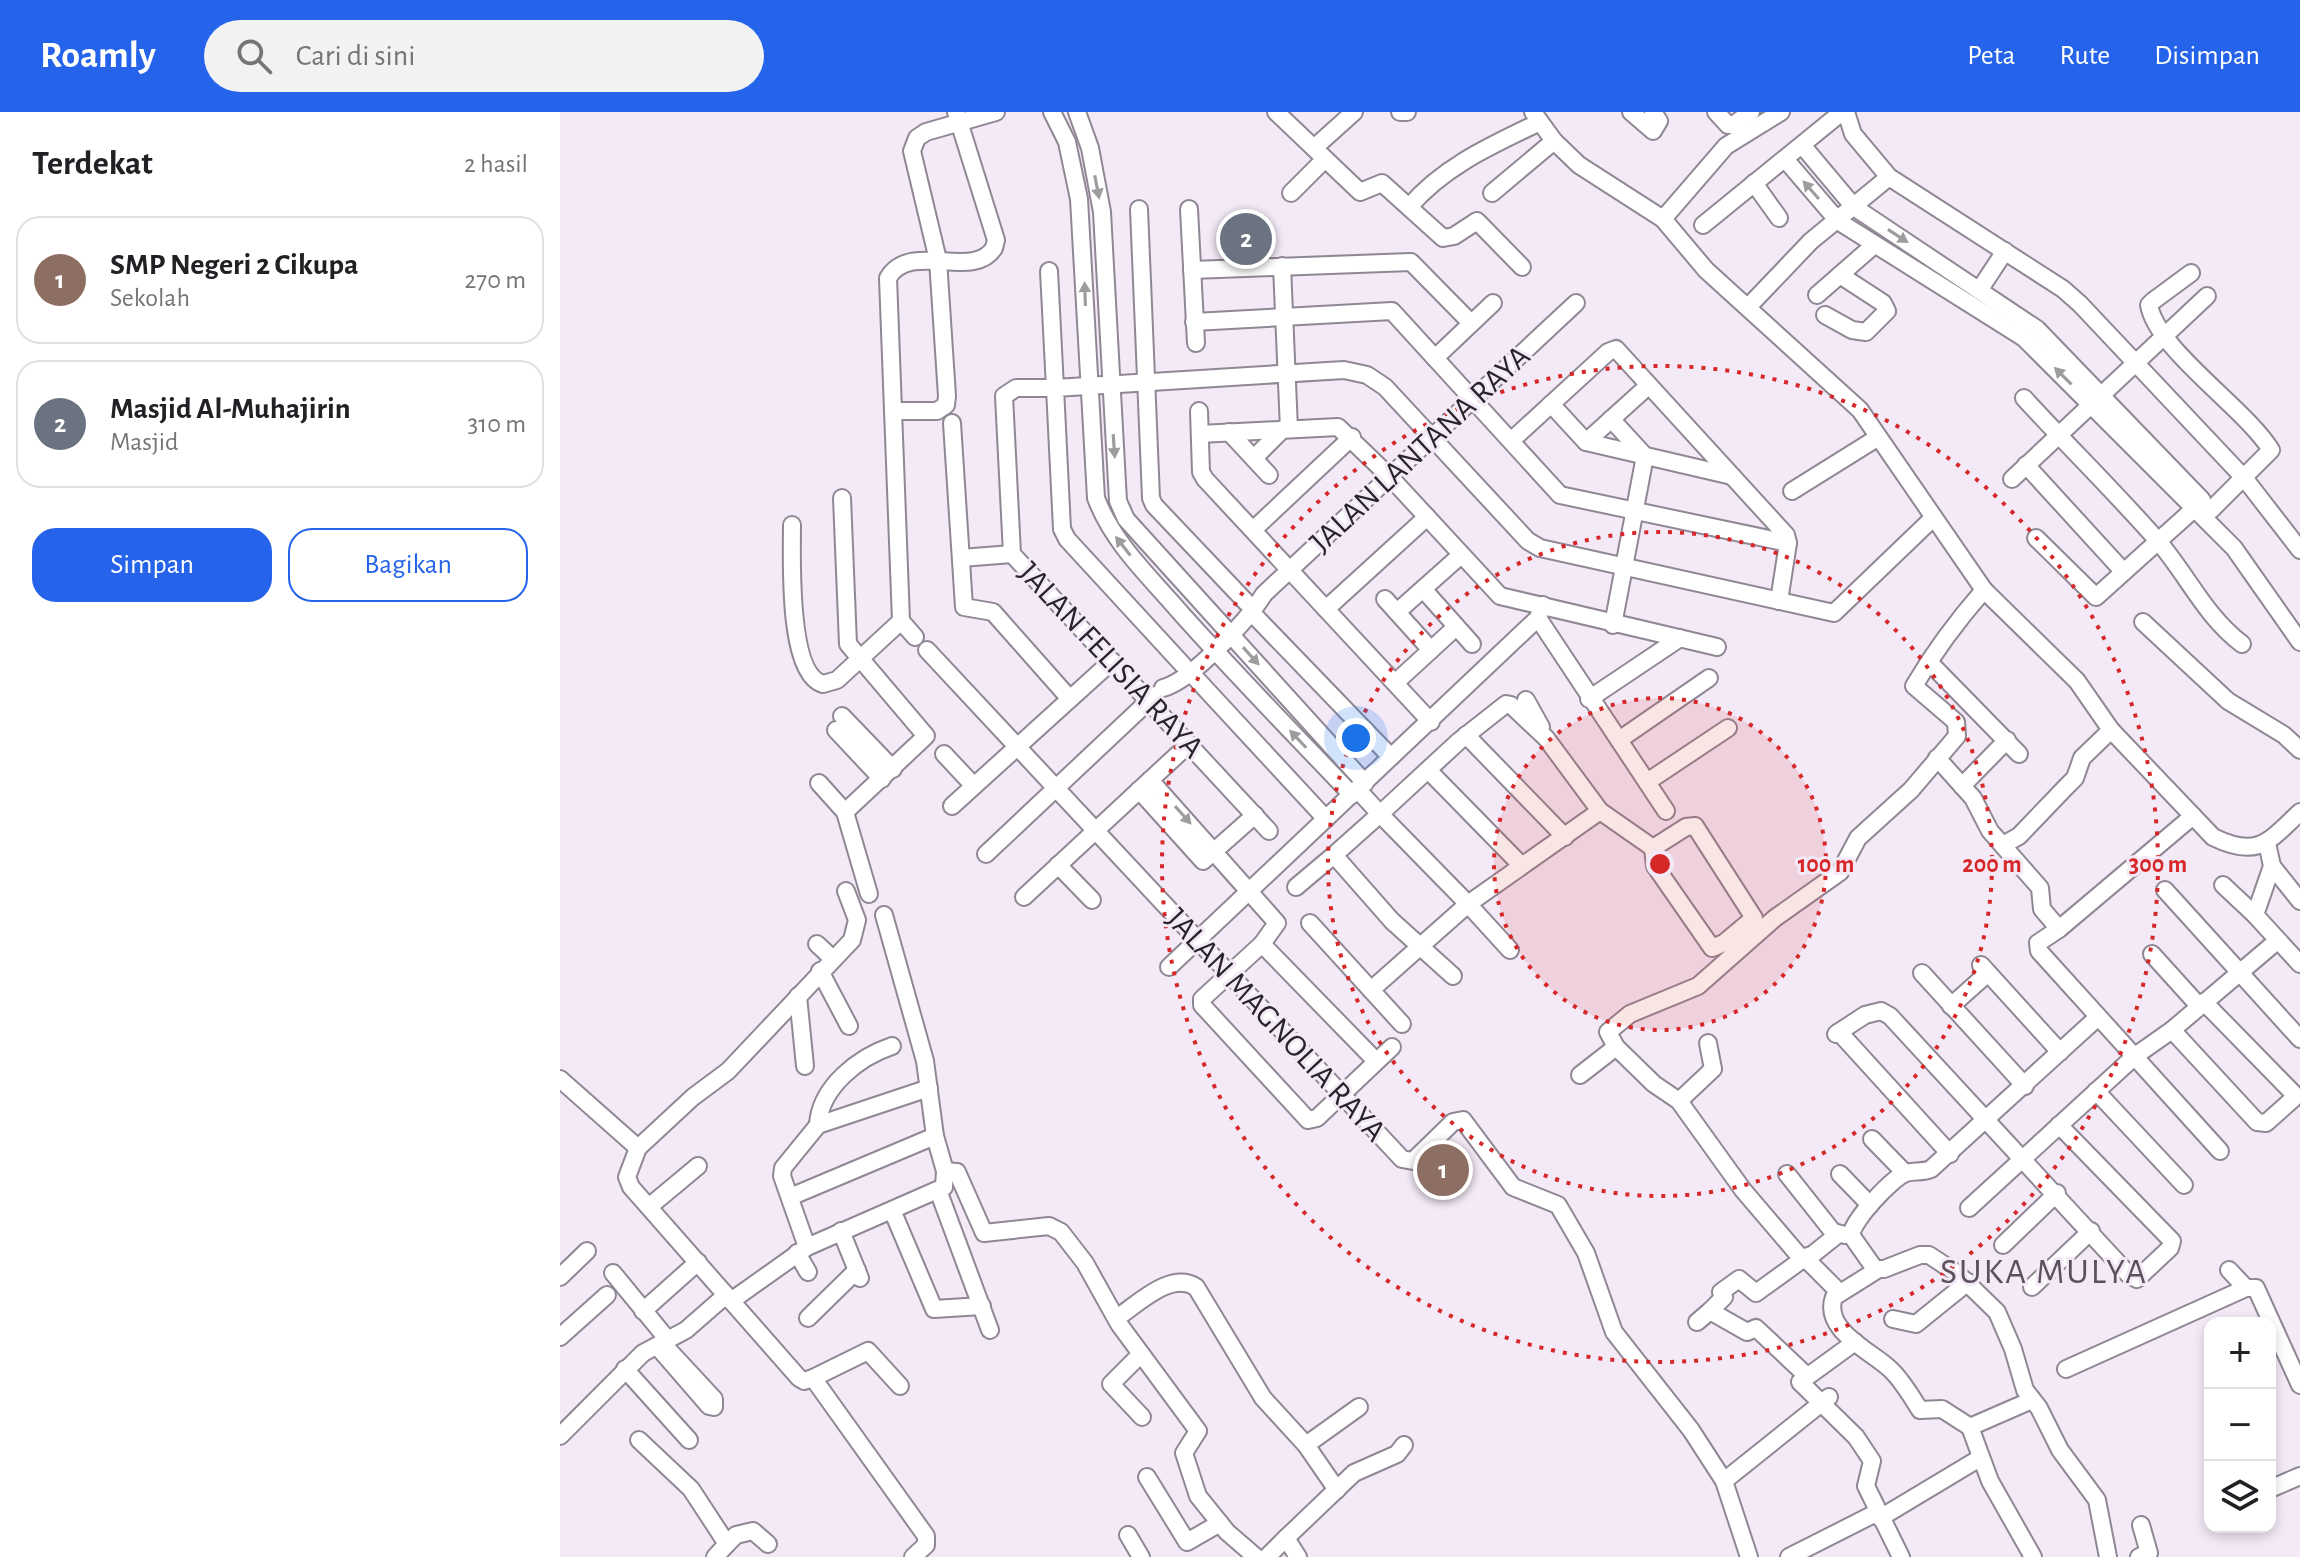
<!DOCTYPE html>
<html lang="id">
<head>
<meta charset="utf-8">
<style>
	:root { --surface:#fff; --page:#f2f2f2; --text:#202124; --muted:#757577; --line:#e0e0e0; --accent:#2563eb }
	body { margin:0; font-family:"Alegreya Sans",sans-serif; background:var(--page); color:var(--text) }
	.controls { position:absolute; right:24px; bottom:24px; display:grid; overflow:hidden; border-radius:16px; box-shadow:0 4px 12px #0003 }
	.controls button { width:72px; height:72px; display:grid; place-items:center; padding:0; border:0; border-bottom:2px solid var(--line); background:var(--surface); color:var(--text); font:40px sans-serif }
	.you { position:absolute; left:796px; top:626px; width:28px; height:28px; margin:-20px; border:6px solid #fff; border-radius:50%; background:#1a73e8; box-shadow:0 0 0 12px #1a73e833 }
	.badge { display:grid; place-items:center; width:52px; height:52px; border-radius:50%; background:var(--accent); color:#fff; font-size:26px; font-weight:700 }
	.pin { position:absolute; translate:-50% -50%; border:4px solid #fff; box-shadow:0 2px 8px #0006 }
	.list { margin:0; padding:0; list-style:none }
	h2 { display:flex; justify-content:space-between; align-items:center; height:104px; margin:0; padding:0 32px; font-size:34px }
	h2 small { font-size:26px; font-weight:400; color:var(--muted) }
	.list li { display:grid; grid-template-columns:52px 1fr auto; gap:24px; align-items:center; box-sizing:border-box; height:128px; margin:0 16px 16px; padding:0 16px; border:2px solid var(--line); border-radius:24px }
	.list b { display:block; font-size:30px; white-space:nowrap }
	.list p { margin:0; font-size:26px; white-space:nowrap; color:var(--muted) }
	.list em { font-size:26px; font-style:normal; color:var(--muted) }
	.actions { display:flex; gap:16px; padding:24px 32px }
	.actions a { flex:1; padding:18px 0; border:2px solid var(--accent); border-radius:24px; text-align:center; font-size:28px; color:var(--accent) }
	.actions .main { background:var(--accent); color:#fff }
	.icon { flex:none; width:44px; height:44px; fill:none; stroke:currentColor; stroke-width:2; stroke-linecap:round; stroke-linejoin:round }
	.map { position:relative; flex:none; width:1740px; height:1445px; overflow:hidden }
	header { display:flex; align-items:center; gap:48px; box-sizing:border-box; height:112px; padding:0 40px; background:var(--accent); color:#fff }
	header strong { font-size:38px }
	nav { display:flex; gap:44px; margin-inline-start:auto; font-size:28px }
	.search { width:560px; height:72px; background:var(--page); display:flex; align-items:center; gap:20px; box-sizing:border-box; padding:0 28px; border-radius:44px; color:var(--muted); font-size:30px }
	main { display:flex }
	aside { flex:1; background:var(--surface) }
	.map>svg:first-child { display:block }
</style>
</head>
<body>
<header>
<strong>Roamly</strong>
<div class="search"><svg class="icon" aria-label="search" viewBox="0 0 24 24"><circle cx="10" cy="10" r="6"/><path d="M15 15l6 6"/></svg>Cari di sini</div>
<nav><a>Peta</a><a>Rute</a><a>Disimpan</a></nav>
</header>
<main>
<aside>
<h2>Terdekat<small>2 hasil</small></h2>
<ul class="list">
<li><span class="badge" style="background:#8d6e63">1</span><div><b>SMP Negeri 2 Cikupa</b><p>Sekolah</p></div><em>270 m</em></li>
<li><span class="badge" style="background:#6b7280">2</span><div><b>Masjid Al-Muhajirin</b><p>Masjid</p></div><em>310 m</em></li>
</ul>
<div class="actions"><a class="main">Simpan</a><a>Bagikan</a></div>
</aside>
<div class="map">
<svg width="1740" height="1445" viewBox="0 0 1740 1445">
	<rect width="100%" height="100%" fill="#f3e9f7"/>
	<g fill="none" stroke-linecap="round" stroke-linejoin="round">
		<g stroke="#908794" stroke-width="20">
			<g id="minor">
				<path d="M492,0L507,30L519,87L536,386C553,431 588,463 619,499C675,562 734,622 792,683"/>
				<path d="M517,0L530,36L542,100L558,389L566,407L805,671"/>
				<path d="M716,0L800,80L822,71L883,126L894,124L917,109L962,155"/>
				<path d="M840,0H847"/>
				<path d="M973,0L994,29L1019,53L1103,107L1146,158L1300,298L1424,478L1517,569L1551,618L1653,725C1698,747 1708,730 1740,700"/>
				<path d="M1071,0L1093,19L1099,9L1093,0"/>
				<path d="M1156,0L1168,13H1173L1191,0"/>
				<path d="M1286,0L1293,22L1329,65L1503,177L1520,192L1685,367L1740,438"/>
				<path d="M1242,33L1294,95L1477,217L1642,388"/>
				<path d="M754,36L794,0"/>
				<path d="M1225,47L1278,109L1464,226L1674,436L1740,530"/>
				<path d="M1194,71L1219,106"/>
				<path d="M731,81L765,47"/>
				<path d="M932,81L994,29"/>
				<path d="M849,95C884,54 932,33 980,10"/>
				<path d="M579,97L591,386L594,393L687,491"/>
				<path d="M629,97L636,231"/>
				<path d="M1103,107L1166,34L1221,0"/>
				<path d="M1143,113L1282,0"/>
				<path d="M722,154L729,317"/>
				<path d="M632,158L851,150L911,211"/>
				<path d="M489,159L495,276H456L444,284L452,442L709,719"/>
				<path d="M1631,161L1593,189L1589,193C1597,238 1685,296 1711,338L1651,398"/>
				<path d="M1420,177L1445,139"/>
				<path d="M1257,183L1313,134"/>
				<path d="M1188,195L1251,129L1329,65"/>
				<path d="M1265,203L1292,218L1306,220L1327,199L1323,191L1280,163"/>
				<path d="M634,210L832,199L1000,383L1228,431"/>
				<path d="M875,246L933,191"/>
				<path d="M1464,286C1508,334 1555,380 1598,429C1628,464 1645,504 1682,532"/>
				<path d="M991,292L1026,330L1172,364"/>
				<path d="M333,299H377L386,293L387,284L378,148L352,39L357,26L366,20L436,0"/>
				<path d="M639,299L641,360L645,367L871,610"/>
				<path d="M1051,307L1085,344L1053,513"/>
				<path d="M392,311L404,495L433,500L510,587"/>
				<path d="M669,320L709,363"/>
				<path d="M640,322L778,315L830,365L940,484L1157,535"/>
				<path d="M952,328L1048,240L1056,237L1226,423L1228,431L1219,489"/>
				<path d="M1026,330L1088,274"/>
				<path d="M694,346L723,317"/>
				<path d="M1466,353L1562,458"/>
				<path d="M1452,367L1647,184"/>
				<path d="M1232,379L1317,326"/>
				<path d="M282,386L288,532L366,624L285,700"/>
				<path d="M232,413C232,446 227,562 263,572L277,568L341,509"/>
				<path d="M693,418L792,325"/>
				<path d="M1476,426L1536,485L1635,396"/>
				<path d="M401,446L452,442"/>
				<path d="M863,477L912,532"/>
				<path d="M825,487L871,538"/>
				<path d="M766,497L867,405"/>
				<path d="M691,500L831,645L978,506L983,493"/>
				<path d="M837,500L901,443"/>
				<path d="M978,506L1106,699"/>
				<path d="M1583,510L1668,589L1724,623L1740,638"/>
				<path d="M355,525L341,509L328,166C350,128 414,169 434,136L436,128L396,0"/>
				<path d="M367,538L842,1047L853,1049L893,1010L903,1008L953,1075L998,1093L1026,1141L1054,1220L1131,1318L1164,1369L1189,1445"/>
				<path d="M1370,551L1459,642"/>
				<path d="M623,553L507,427L502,417L495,276L784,258L807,263L825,275L968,429L980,436L1274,501L1372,407"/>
				<path d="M630,560L766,707"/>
				<path d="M835,571L896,515"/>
				<path d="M603,576C631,569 688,508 704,482L1016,191"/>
				<path d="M1029,587L1120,526"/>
				<path d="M966,588L981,615"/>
				<path d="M282,604L333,657"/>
				<path d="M276,618L322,667"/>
				<path d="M906,623L1005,725"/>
				<path d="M1059,628L1149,566"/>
				<path d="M384,642L414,674"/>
				<path d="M1377,646L1413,686L1430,719L1480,776L1482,797L1499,817L1478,831L1479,839L1660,1039"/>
				<path d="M868,658L961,753"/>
				<path d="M590,668L717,811L702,832L642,887V893L748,1008L757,1006L832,935"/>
				<path d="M1087,670L1168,616"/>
				<path d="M259,671L285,700L309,782"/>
				<path d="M1402,674L1447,628"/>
				<path d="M579,678L643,749L695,703"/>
				<path d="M798,678L820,702L774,743L832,809L893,864"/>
				<path d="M392,694L552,549"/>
				<path d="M1040,699L986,626L951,593L946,592L899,629L820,702L908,792L1040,699L1093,736"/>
				<path d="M1135,714L1194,806L1164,831L1152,836L1095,754L1093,736L1126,715Z"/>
				<path d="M1707,731L1712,754L1695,803L1740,852"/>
				<path d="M1443,733L1459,724L1505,676L1515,666L1522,646L1551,618"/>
				<path d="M426,742L595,583"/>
				<path d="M498,753L532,788"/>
				<path d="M1712,754L1740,789"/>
				<path d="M1663,773L1695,803"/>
				<path d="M736,775L774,743"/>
				<path d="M1605,778L1740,927"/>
				<path d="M286,779L297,808L292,828L168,959L133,985L78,1036L67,1065L71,1075L239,1266L244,1269L253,1266L308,1239L340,1274"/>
				<path d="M464,785L629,632"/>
				<path d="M750,811L842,912"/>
				<path d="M1499,817L1633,704"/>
				<path d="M257,832L273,847"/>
				<path d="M702,832L815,948"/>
				<path d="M1592,842L1639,894"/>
				<path d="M1421,853L1500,940"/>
				<path d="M609,855L831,645"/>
				<path d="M260,859L289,914"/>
				<path d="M1362,861L1465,974"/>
				<path d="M811,878L908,792L950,838"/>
				<path d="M238,884L245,954"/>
				<path d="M1391,894L1428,861"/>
				<path d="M1538,905L1371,1057C1362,1061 1354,1058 1346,1061C1332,1066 1293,1108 1291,1123L1315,1157H1324L1360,1143H1369L1398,1162L1437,1200L1453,1237L1465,1278L1479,1296L1500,1338L1537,1388L1548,1445"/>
				<path d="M1612,918L1697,1010L1706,1011L1733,987V981L1644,890"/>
				<path d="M1279,920L1390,1042"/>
				<path d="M1276,922L1305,903L1321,899L1330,904L1569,1163L1577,1167L1610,1136L1612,1129L1499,1013"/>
				<path d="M1020,963L1056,935"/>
				<path d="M0,967L78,1036"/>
				<path d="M1536,979L1624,1073"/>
				<path d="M1119,989L1153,957L1148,931"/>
				<path d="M258,1013C260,975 299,945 332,934"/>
				<path d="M1312,1027L1345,1061"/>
				<path d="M385,1059L397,1060L424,1121L489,1114L501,1120L525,1151L559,1212L638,1319L624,1341L638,1384L667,1420L696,1445"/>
				<path d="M1227,1062L1273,1120L1285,1123"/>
				<path d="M1280,1062L1310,1093"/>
				<path d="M378,1078L430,1218"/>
				<path d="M230,1085L375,1024"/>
				<path d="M90,1094L138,1054"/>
				<path d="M1409,1096L1575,944L1612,918L1717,829"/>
				<path d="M332,1098L374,1197L422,1194"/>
				<path d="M281,1119L300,1166"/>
				<path d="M1277,1123L1252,1143L1241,1146L1183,1078L1119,989L1094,972L1056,935L1048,920L1070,902L1138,874L1215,806L1280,760L1298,726L1351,678L1397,624L1396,610L1354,574C1375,538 1396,510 1424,478"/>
				<path d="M1443,1133L1497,1081"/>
				<path d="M247,1135L222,1064L223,1056L258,1013L369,976"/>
				<path d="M237,1141L248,1160"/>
				<path d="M1246,1147L1280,1181"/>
				<path d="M1317,1158L1274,1185C1262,1218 1311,1239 1330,1257C1342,1268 1351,1284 1360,1298L1382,1297L1410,1315L1472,1288"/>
				<path d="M1669,1158L1686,1176"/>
				<path d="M53,1161L108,1228"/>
				<path d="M0,1165L27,1139"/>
				<path d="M1472,1175L1531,1119"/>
				<path d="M171,1189L247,1135L384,1075L385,1059L375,1024L365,949L324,803"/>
				<path d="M83,1199L138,1150"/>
				<path d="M1150,1199L1164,1185L1161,1180L1179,1167L1196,1181L1243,1147"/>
				<path d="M558,1205C579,1191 611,1159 636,1175L703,1286L746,1333L777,1378"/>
				<path d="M248,1206L297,1158"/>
				<path d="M1333,1207L1356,1212L1408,1170"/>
				<path d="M1137,1210L1150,1199L1187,1220L1196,1216L1247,1264"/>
				<path d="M0,1225L47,1183"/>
				<path d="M1295,1230L1240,1270L1296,1325L1312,1349L1306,1374L1341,1445"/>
				<path d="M97,1234L149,1294L154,1295V1287L102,1231"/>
				<path d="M581,1242L551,1272L582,1305"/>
				<path d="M65,1257L129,1328"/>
				<path d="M1506,1257L1686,1176H1696L1740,1273"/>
				<path d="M253,1266L366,1424V1433L353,1445"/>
				<path d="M1410,1315L1430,1369L1473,1445"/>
				<path d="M0,1324L83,1241L126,1218L166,1183"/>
				<path d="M79,1328L131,1377L167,1432L155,1445"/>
				<path d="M746,1333L799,1295"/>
				<path d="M587,1365L627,1430L660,1411"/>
				<path d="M1164,1369L1269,1285"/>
				<path d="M1710,1377L1740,1364"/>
				<path d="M1320,1406L1420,1346"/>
				<path d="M568,1423L581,1445"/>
				<path d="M167,1432L176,1423L193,1419L208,1432"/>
				<path d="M707,1445L726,1426"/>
				<path d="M738,1445L726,1426L794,1361L837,1342L844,1333"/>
				<path d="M1229,1445L1318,1400"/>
				<path d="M1579,1445L1589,1441L1581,1413"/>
			</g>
		</g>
		<use href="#minor" stroke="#fff" stroke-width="16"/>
	</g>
	<defs><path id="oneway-solid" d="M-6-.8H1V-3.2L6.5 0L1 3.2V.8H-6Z" transform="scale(2)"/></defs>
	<g fill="#9e9c9f">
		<use href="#oneway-solid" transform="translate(537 75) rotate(79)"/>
		<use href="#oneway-solid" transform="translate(1251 78) rotate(-131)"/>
		<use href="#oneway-solid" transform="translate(1338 124) rotate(33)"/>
		<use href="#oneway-solid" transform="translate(525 182) rotate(-92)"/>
		<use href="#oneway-solid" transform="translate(1503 264) rotate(-135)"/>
		<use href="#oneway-solid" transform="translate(554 334) rotate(86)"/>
		<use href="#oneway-solid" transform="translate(563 434) rotate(-128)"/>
		<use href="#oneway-solid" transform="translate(691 544) rotate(48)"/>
		<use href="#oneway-solid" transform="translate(738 627) rotate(-133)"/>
		<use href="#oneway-solid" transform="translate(623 703) rotate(48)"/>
	</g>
	<circle cx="1100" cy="752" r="166" fill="#d62828" fill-opacity=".12"/>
	<g fill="none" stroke="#d62828" stroke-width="4" stroke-dasharray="4 8">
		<circle cx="1100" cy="752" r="166"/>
		<circle cx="1100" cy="752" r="332"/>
		<circle cx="1100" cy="752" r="498"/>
	</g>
	<g text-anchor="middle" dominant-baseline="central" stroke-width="6" stroke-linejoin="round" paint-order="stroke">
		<g font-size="32" fill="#282429" stroke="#f3e9f7">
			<text transform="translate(860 337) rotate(-43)">JALAN LANTANA RAYA</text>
			<text transform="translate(551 548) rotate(47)">JALAN FELISIA RAYA</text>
			<text transform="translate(716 913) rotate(47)">JALAN MAGNOLIA RAYA</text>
		</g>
		<g font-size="36" letter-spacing="2" fill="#5a515d" stroke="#f3e9f7">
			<text x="1484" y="1160">SUKA MULYA</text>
		</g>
	</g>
	<circle cx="1100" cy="752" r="12" fill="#d62828" stroke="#f3e9f7" stroke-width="4"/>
	<g font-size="24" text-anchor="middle" font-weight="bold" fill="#d62828" stroke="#f3e9f7" stroke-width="6" stroke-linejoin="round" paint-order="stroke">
		<text x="1266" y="760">100 m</text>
		<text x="1432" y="760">200 m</text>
		<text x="1598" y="760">300 m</text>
	</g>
</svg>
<div class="controls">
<button>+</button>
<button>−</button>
<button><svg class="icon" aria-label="layers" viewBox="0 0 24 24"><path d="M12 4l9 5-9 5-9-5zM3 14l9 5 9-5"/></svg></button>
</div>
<div class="you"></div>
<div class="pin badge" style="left:883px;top:1058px;background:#8d6e63">1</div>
<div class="pin badge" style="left:686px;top:127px;background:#6b7280">2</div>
</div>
</main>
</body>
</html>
